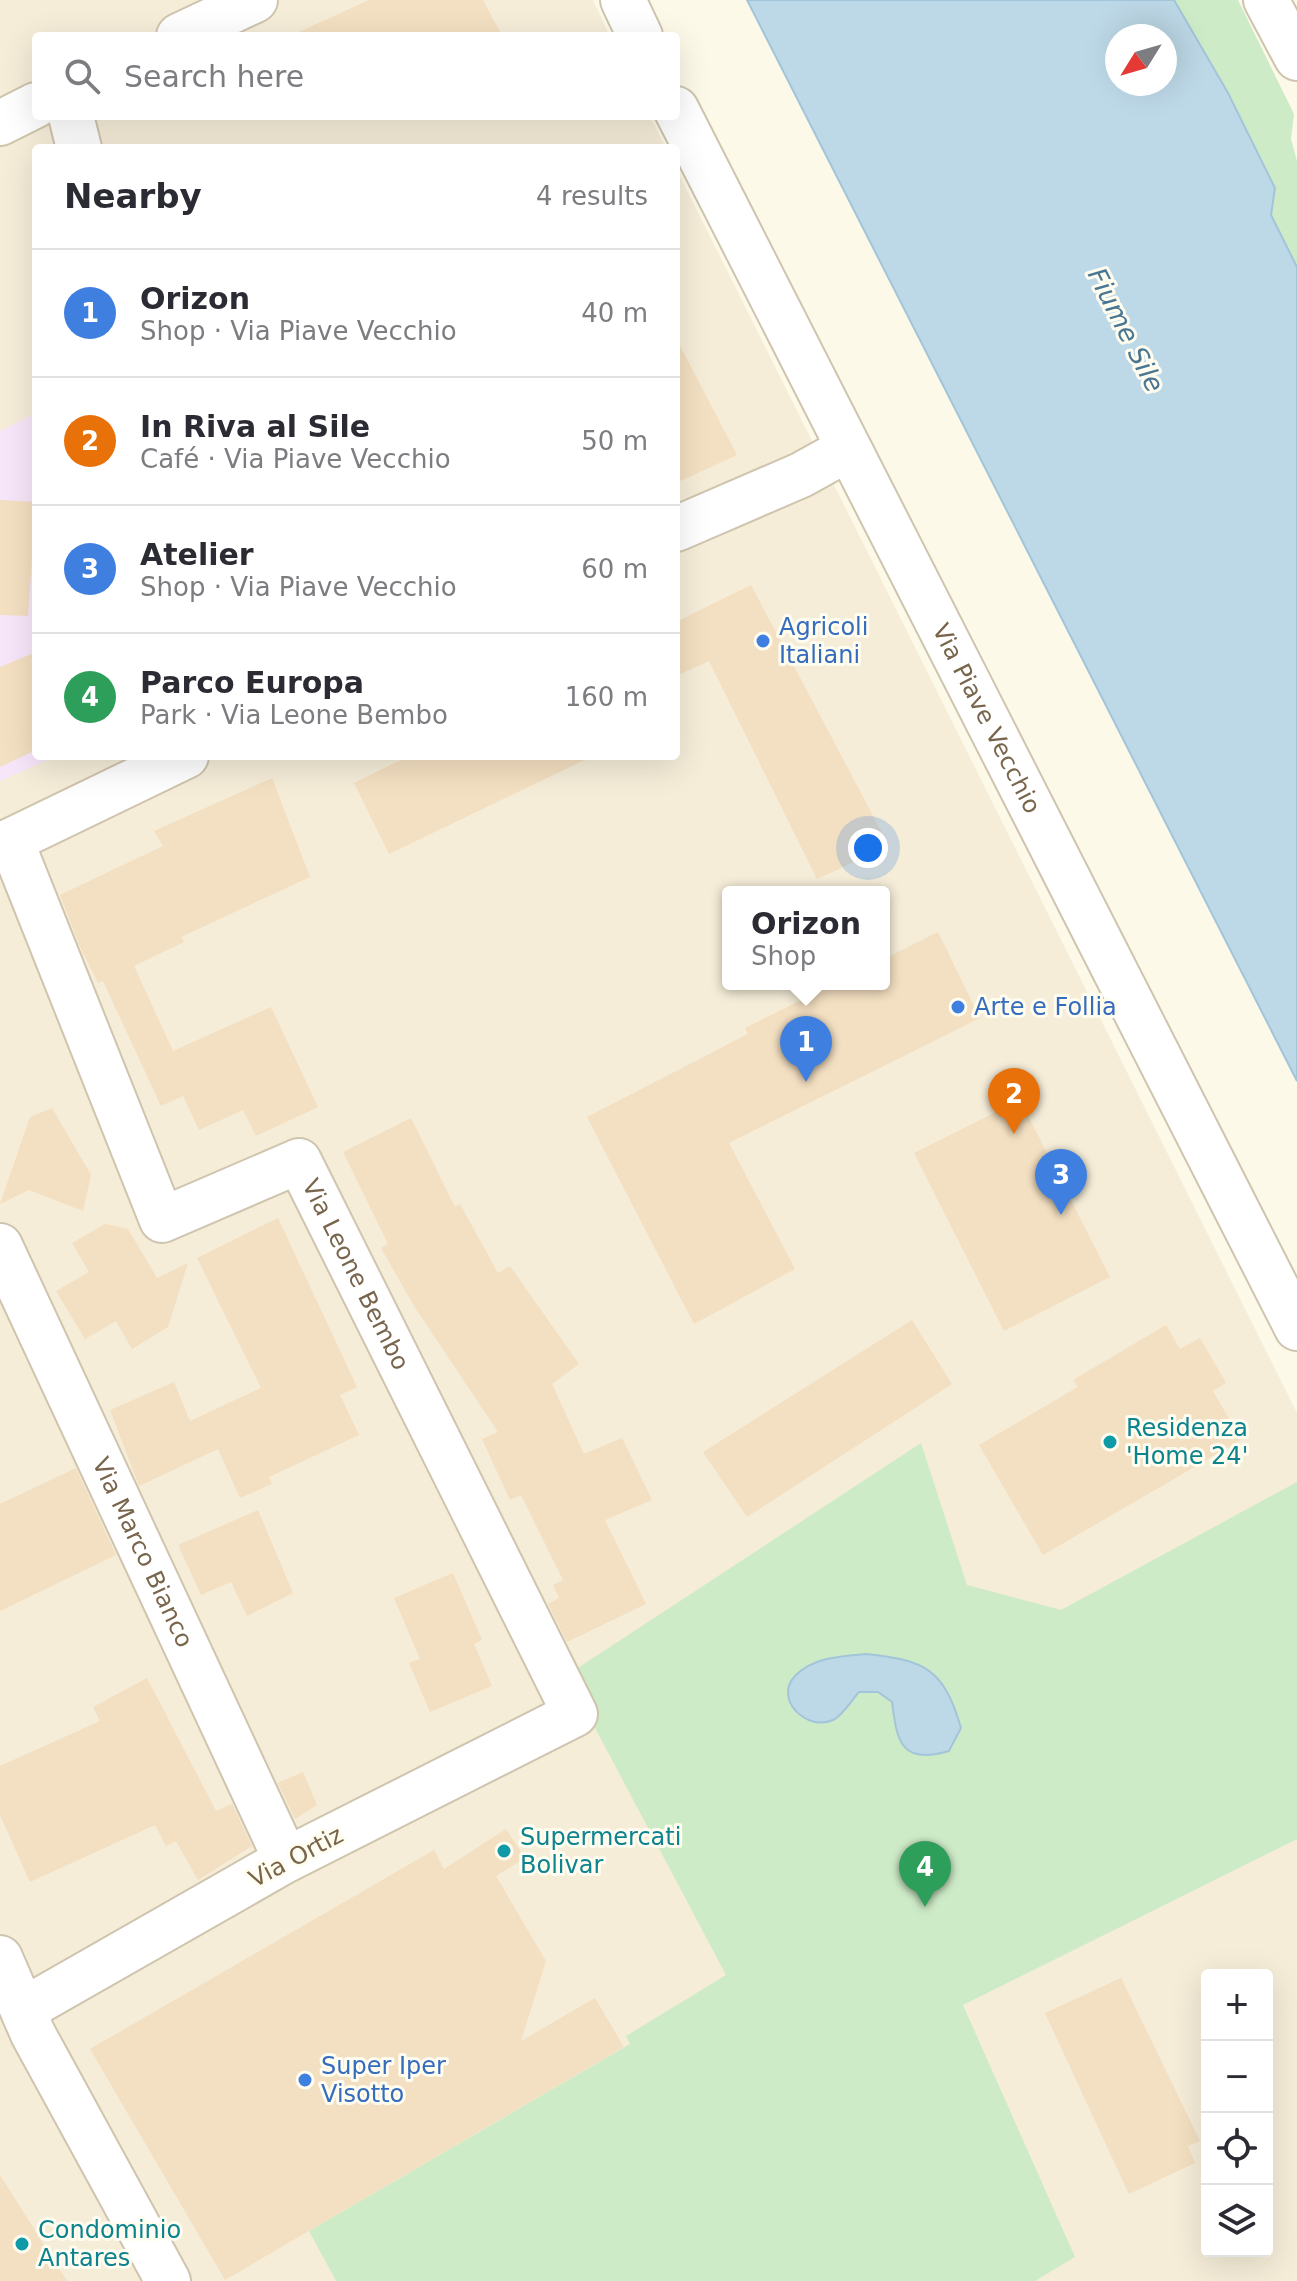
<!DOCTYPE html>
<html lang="en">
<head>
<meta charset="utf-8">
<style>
	:root { --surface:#fff; --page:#f7f7f7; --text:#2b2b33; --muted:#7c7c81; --line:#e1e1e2; --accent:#2563eb }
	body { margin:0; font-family:"DejaVu Sans",sans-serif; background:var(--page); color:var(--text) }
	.controls { position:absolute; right:24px; bottom:24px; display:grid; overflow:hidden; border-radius:8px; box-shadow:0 8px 32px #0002 }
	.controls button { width:72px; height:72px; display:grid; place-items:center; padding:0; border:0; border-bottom:2px solid var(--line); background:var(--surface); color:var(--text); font:40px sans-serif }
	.compass { position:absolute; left:1105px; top:24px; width:72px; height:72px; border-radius:50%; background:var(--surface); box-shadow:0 8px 32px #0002; rotate:233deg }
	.you { position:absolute; left:868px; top:848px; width:28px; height:28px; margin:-20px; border:6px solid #fff; border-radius:50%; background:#1a73e8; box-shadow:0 0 0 12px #1a73e833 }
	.badge { display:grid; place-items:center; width:52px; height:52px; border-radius:50%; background:var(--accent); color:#fff; font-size:26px; font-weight:700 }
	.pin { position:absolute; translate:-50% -66px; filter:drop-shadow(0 2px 4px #0008) }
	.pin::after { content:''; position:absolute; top:42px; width:28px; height:24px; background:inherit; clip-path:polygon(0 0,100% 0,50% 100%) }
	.popup { position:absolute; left:722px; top:886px; width:168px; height:104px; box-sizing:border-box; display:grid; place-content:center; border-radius:8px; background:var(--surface); filter:drop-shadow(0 2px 6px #0005); font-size:26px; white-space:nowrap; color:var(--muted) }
	.popup b { font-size:30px; color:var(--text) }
	.popup::after { content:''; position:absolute; left:50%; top:100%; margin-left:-16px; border:16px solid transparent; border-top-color:var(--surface) }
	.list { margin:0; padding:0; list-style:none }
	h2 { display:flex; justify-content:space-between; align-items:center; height:104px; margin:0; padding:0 32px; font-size:34px }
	h2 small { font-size:26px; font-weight:400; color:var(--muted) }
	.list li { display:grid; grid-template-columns:52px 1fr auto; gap:24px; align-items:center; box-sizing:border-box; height:128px; padding:0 32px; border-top:2px solid var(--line) }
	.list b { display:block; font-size:30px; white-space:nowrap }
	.list p { margin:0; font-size:26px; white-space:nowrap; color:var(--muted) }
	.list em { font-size:26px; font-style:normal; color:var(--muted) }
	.icon { flex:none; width:44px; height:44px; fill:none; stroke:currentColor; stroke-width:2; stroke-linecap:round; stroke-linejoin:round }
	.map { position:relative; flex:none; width:1297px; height:2281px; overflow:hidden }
	.search { position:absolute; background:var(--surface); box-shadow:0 8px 32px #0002; left:32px; top:32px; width:648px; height:88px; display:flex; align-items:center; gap:20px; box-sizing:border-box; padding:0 28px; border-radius:8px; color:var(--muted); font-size:30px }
	.panel { position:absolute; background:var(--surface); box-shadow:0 8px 32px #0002; left:32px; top:144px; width:648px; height:616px; border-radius:8px }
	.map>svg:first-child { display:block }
</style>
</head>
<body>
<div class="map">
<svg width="1297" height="2281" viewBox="0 0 1297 2281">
	<rect width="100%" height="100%" fill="#fdf9e9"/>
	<path fill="#f5edd8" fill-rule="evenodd" d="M0,0H593L610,36H36V116H650L666,148H36V756H676V168L1297,1413V2281H0ZM728,892H884V984H728ZM1207,1975H1267V2251H1207Z"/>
	<path fill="#f7e6f9" d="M36,413V756H57L0,781V431Z"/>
	<g fill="#ceebc7">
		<path d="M1174,0H1238L1294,114L1291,139L1297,161V267L1271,215L1275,188L1228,93Z"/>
		<path d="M921,1443L967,1585L1061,1610L1297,1482V1839L963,2005L1075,2257L1035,2281H336L309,2231L630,2044L626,2036L726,1975L567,1675Z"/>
	</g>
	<g fill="#bdd8e7" stroke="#a3c5d9" stroke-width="2" fill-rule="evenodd">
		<path d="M747,0H1174L1228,93L1275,188L1271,215L1297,267V1081ZM1117,36H1165V84H1117Z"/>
		<path d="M866,1654C925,1660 944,1669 961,1728L949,1751C902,1765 897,1743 892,1702L878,1692H859C852,1700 842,1716 833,1720C807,1732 773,1699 795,1676C813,1657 842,1656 866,1654Z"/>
	</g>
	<g fill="#f3dfc1">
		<path d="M369,0H483L502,36H290Z"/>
		<path d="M676,338L737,455L676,483Z"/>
		<path d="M0,500L36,502L28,616L0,615Z"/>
		<path d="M751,585L889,846L817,879L709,661L676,676V622Z"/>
		<path d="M36,652V750L0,767V667Z"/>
		<path d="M409,756H593L389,854L354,783Z"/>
		<path d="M272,778L310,877L181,937L184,942L134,966L173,1051L271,1007L318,1107L256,1136L243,1110L199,1130L183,1096L161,1106L103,981L98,983L80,947L60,895L163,846L154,831Z"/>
		<path d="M938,932L980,1018L729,1143L795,1269L694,1324L587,1117L748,1034L745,1028L833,984H884V959Z"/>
		<path d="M1020,1100L1110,1277L1004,1331L914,1153Z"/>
		<path d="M52,1108L91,1175L83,1211L29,1190L0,1204L30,1117Z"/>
		<path d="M411,1118L455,1207L460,1204L498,1273L510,1266L579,1364L552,1384L584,1454L622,1438L652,1500L605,1520L646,1604L567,1642L548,1604L559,1598L553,1585L563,1580L521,1495L510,1500L482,1439L498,1432L414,1306L381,1248L388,1244L343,1152Z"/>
		<path d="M278,1218L357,1387L340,1395L359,1435L269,1477L272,1484L240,1498L218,1449L139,1486L110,1410L174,1382L190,1421L261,1388L197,1258Z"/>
		<path d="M105,1224L128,1229L157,1278L188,1263L168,1327L132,1349L116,1321L85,1339L56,1291L89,1272L72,1243Z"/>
		<path d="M912,1320L952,1384L747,1517L703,1452Z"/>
		<path d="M1166,1325L1180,1349L1200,1338L1226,1383L1213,1391L1241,1440L1043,1555L979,1445L1078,1387L1073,1380Z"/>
		<path d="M76,1468L116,1555L0,1611V1504Z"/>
		<path d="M258,1510L293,1593L247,1616L231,1582L201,1595L178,1545Z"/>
		<path d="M453,1573L482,1640L474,1644L492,1686L430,1712L409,1663L420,1659L394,1598Z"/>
		<path d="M147,1678L216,1811L232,1804L252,1846L198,1880L176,1841L166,1846L155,1825L30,1882L0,1815V1766L100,1721L93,1707Z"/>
		<path d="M303,1772L317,1805L295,1819L278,1783Z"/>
		<path d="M506,1829L525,1858L496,1876L546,1961L521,2041L595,1998L624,2047L225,2280L90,2049L434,1850L444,1869Z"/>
		<path d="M1121,1978L1200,2141L1188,2146L1195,2163L1129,2194L1045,2013Z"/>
		<path d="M0,2175L67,2281H0Z"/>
	</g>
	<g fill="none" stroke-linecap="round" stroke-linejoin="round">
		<g stroke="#cfc4ae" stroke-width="48">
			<g id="minor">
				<path d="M623,0L640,36"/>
				<path d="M1266,0L1297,58"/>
				<path d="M179,36L255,0"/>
				<path id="s1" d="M676,109L1297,1328"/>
				<path d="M71,116L79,148"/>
				<path d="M0,123L36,105"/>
				<path d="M676,529L801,475L848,449"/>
				<path id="s2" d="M11,841L162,1220L299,1161L575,1714L286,1860L23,2010"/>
				<path d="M0,846L186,756"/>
				<path id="s3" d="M0,1246L286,1860"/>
				<path d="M0,1958L33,2034L168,2281"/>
			</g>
		</g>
		<use href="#minor" stroke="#fff" stroke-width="44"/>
	</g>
	<g fill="#3f7fe0" stroke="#fffcf0" stroke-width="3">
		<circle cx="763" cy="641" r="8"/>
		<circle cx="958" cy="1007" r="8"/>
		<circle cx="305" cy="2080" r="8"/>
	</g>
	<g fill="#0f9aa8" stroke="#fffcf0" stroke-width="3">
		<circle cx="1110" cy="1442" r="8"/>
		<circle cx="504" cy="1851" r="8"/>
		<circle cx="22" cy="2244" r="8"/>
	</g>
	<g text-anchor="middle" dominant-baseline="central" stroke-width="6" stroke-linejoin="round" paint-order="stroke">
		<g font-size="24" fill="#366cbe" stroke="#fffcf0" text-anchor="start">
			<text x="779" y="627">Agricoli<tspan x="779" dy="28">Italiani</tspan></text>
			<text x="974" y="1007">Arte e Follia</text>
			<text x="321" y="2066">Super Iper<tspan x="321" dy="28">Visotto</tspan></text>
		</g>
		<g font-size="24" fill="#78654c" stroke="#fffcf0">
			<text stroke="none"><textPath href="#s1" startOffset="684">Via Piave Vecchio</textPath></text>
			<text stroke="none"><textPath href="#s2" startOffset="684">Via Leone Bembo</textPath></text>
			<text stroke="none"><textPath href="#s3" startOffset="338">Via Marco Bianco</textPath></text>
			<text transform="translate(296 1857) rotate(-28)">Via Ortiz</text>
		</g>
		<g font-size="24" fill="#0d838f" stroke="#fffcf0" text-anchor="start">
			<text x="1126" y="1428">Residenza<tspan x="1126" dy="28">'Home 24'</tspan></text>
			<text x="520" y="1837">Supermercati<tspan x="520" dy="28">Bolivar</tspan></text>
			<text x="38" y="2230">Condominio<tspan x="38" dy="28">Antares</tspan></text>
		</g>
		<g font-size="26" font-style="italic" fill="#487693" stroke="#fffcf0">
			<text transform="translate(1126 330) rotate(63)">Fiume Sile</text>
		</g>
	</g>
</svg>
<div class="controls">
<button>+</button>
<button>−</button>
<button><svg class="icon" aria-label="locate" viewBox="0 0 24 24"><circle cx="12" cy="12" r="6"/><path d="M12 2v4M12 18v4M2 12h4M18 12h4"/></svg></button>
<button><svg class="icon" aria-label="layers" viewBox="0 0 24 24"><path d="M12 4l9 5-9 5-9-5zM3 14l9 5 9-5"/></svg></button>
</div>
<svg class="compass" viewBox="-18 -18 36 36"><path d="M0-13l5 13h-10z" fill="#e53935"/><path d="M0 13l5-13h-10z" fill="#7c7c81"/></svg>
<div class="you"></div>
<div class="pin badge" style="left:806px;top:1082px;background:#3f7fe0">1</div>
<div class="popup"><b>Orizon</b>Shop</div>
<div class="pin badge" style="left:1014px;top:1134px;background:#e8710a">2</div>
<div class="pin badge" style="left:1061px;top:1215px;background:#3f7fe0">3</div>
<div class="pin badge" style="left:925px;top:1907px;background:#2e9e5b">4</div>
<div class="search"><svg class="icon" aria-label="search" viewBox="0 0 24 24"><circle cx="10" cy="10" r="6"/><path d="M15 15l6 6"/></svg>Search here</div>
<section class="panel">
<h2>Nearby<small>4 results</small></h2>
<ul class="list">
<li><span class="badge" style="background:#3f7fe0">1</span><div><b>Orizon</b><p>Shop · Via Piave Vecchio</p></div><em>40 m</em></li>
<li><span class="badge" style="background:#e8710a">2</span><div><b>In Riva al Sile</b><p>Café · Via Piave Vecchio</p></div><em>50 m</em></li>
<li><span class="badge" style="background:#3f7fe0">3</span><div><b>Atelier</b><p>Shop · Via Piave Vecchio</p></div><em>60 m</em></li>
<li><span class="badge" style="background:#2e9e5b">4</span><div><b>Parco Europa</b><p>Park · Via Leone Bembo</p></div><em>160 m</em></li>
</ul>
</section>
</div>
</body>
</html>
